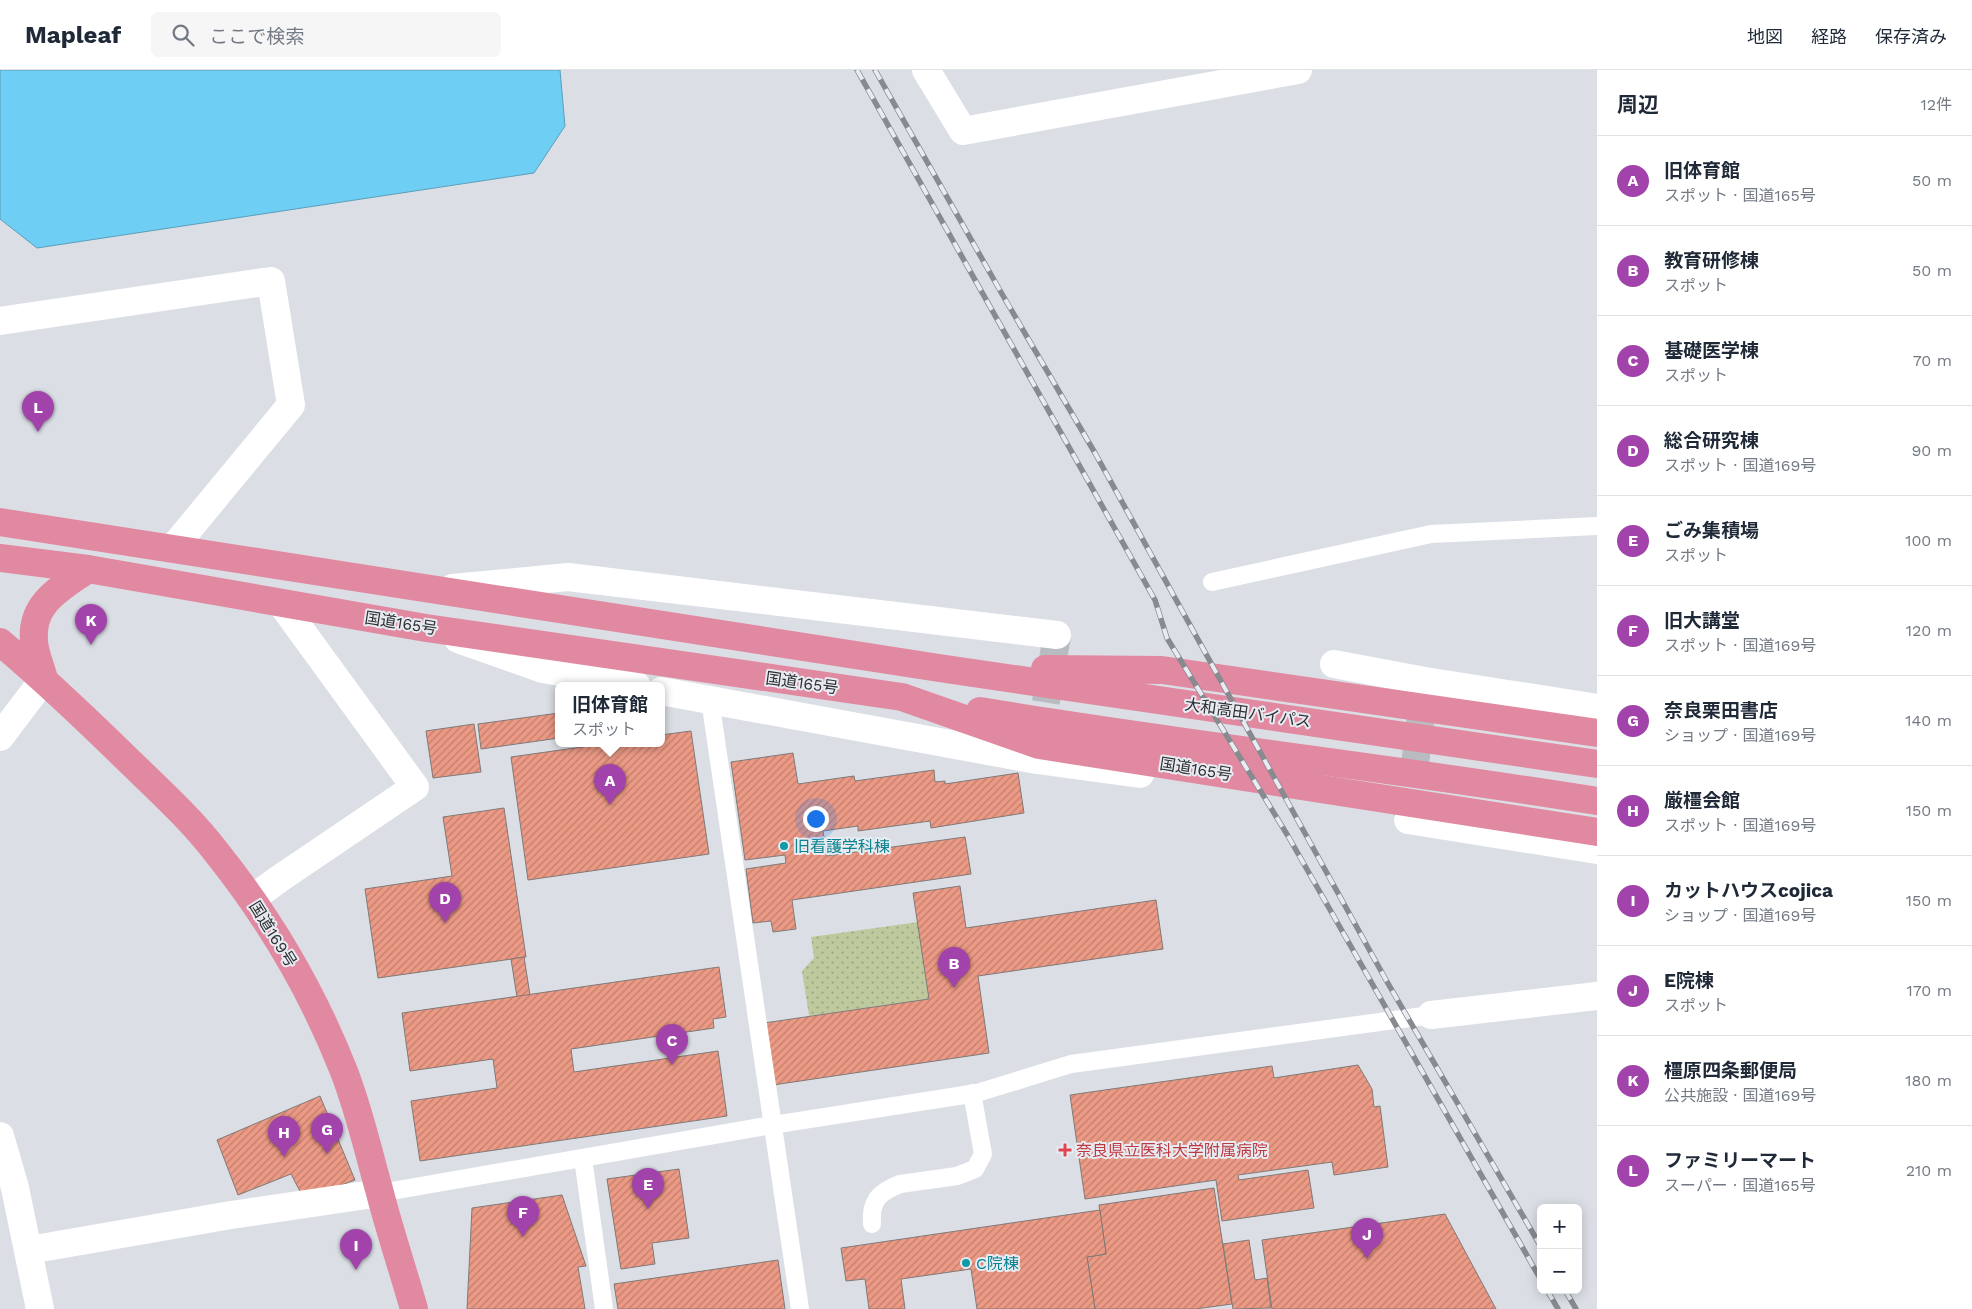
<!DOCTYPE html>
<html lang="ja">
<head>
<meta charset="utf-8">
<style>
	:root { --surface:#fff; --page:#f6f6f7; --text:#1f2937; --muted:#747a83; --line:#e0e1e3; --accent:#a243ab }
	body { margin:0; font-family:"Work Sans","Noto Sans JP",sans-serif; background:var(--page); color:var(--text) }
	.controls { position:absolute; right:15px; bottom:15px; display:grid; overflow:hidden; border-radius:8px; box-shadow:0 2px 12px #0003 }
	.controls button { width:45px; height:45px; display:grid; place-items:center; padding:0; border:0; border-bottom:1px solid var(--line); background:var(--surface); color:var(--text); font:25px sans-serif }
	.you { position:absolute; left:815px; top:748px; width:18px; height:18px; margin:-12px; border:4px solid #fff; border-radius:50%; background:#1a73e8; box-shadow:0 0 0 8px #1a73e833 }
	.badge { display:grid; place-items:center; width:32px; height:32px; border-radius:50%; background:var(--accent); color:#fff; font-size:16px; font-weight:700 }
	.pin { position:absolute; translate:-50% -41px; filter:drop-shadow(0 1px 2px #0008) }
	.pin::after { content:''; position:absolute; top:26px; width:18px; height:15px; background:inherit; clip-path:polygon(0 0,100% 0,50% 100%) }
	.popup { position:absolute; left:555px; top:612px; width:110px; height:65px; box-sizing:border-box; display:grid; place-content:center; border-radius:8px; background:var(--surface); filter:drop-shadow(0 1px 4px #0005); font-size:16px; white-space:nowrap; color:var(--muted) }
	.popup b { font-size:19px; color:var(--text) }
	.popup::after { content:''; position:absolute; left:50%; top:100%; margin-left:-10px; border:10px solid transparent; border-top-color:var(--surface) }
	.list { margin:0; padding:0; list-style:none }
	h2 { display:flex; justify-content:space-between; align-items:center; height:65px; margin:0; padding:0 20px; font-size:21px }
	h2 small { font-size:16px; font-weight:400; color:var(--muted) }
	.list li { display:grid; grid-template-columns:32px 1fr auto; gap:15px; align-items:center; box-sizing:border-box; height:90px; padding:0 20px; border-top:1px solid var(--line) }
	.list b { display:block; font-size:19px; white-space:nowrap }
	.list p { margin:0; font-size:16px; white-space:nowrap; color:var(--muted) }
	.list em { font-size:16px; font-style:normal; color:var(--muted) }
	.icon { flex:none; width:28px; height:28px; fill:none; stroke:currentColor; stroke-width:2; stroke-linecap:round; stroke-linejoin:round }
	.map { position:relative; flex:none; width:1597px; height:1239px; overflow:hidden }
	header { display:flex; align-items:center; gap:30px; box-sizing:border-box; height:70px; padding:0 25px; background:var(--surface); border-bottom:1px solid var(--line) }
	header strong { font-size:24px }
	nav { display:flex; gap:28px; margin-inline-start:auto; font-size:18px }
	.search { width:350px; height:45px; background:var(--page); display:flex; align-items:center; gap:12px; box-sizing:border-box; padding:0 18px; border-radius:8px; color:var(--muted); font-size:19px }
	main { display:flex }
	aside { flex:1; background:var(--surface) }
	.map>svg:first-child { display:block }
</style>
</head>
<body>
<header>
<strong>Mapleaf</strong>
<div class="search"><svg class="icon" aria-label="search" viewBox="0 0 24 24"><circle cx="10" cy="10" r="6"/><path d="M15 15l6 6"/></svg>ここで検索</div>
<nav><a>地図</a><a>経路</a><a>保存済み</a></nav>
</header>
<main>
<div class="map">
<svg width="1597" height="1239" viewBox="0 0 1597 1239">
	<defs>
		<pattern id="park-dots" width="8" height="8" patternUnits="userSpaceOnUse" patternTransform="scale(1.25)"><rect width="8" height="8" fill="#beca9d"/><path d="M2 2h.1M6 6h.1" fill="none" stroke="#9ba481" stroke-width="1.8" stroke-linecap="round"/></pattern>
		<pattern id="building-hatch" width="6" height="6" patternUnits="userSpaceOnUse" patternTransform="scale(1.25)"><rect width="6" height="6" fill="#ec9a85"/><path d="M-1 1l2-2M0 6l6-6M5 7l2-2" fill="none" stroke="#c07e6d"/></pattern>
	</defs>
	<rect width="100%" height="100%" fill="#dbdfe5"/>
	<path fill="url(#park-dots)" d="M918,852L929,929L809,946L802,901L814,888L811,867Z"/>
	<path fill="#6fcef3" stroke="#5b9eb9" d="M0,0H560L565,56L534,103L37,178L0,149Z"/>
	<g fill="url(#building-hatch)" stroke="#807977">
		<path d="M559,643V668L481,679L478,654Z"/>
		<path d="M474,654L481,702L433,708L426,661Z"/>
		<path d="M691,661L709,784L528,810L511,687L603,674H661V665Z"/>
		<path d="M793,683L798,714L854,706L855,711L934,700L935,712L945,711V714L1018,703L1024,743L931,758L930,751L858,761V756L823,761L827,786L965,767L971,804L792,830L796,859L773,862L771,851L753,853L746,799L786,793L785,785L745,790L731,692Z"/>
		<path d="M504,738L526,887L378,908L365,819L452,806L443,747Z"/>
		<path d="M960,816L966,858L1156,830L1163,879L978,906L989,983L773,1015L764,953L929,929L913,823Z"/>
		<path d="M524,887L530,925L517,927L511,889Z"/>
		<path d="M719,897L726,947L713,949L714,958L571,979L574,1002L718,981L727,1046L420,1091L411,1031L497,1018L493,989L410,1001L402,943Z"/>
		<path d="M1358,995L1372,1019L1374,1037L1380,1036L1388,1097L1334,1105L1332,1092L1238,1105L1239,1110L1308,1100L1314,1138L1222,1151L1216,1110L1085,1129L1070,1025L1272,996L1274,1008Z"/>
		<path d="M320,1026L355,1110L304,1129L291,1104L238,1125L217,1070Z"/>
		<path d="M679,1099L689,1168L652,1173L655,1194L621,1199L607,1109Z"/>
		<path d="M1214,1118L1232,1234L1195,1239H1095L1087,1187L1106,1184L1099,1135Z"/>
		<path d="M562,1125L586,1196L578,1197L585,1239H467L472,1138Z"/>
		<path d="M1100,1140L1106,1184L1087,1187L1095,1239H977L971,1199L901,1209L905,1239H869L865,1209L846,1211L841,1178Z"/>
		<path d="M1445,1144L1496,1239H1272L1262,1170Z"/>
		<path d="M1249,1170L1255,1210L1267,1208L1271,1238L1233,1239L1223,1174Z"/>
		<path d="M778,1190L785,1239H618L614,1214Z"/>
	</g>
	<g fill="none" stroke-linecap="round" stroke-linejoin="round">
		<g stroke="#b8bcc1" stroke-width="28" stroke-dasharray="28 14" stroke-linecap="butt">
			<path d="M1039,674L1057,565"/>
			<path d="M1408,750L1425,615"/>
		</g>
		<g stroke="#fff" stroke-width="18">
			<path d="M1212,512L1431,464L1597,456"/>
			<path d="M710,630L800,1239"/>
			<path d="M583,1088L604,1239"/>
			<path d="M380,1123L766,1056L977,1023L1071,994L1431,945"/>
			<path d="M872,1154C870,1131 879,1122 900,1114L957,1106L975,1099L983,1084L972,1023"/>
		</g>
		<g stroke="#fff" stroke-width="28">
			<path d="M926,0L963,61L1298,0"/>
			<path d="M0,251L271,211L291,335L173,478"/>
			<path d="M453,518L568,507L1057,565"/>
			<path d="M458,569L543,599L637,616"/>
			<path d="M1334,594L1425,611L1597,638"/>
			<path d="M661,621L1037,690L1140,704"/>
			<path d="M0,667L44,609"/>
			<path d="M1408,750L1597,780"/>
			<path d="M252,829L279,809L415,717L281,533"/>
			<path d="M1431,945L1597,926"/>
			<path d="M0,1066L15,1118L40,1239"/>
			<path d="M29,1180L231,1145L380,1123"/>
		</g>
		<g stroke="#e189a1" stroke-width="28">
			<path d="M0,452L939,598L1597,694"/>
			<path d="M0,488L88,499L426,558L902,627L1039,675L1597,762"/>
			<path d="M0,572C44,609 86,649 128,690C158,719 191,749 217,783C269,848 312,921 343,999C359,1039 368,1081 380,1123C390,1162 403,1200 414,1239"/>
			<path d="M1045,599L1162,600L1597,663"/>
			<path d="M44,609C41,597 35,584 34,572C30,533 61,518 88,499"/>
			<path d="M980,641C1185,675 1392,698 1597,731"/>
		</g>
		<g stroke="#878a8e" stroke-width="5.5">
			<g id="rail">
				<path d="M857,0L1155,530L1167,568L1288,766L1541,1210"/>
				<path d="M875,0L1002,224L1095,383L1386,910L1541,1177"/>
				<path d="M1547,1220L1558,1239"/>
				<path d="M1565,1220L1576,1239"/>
			</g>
		</g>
		<use href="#rail" stroke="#e8ecf2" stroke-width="4" stroke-dasharray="11" stroke-linecap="butt"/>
	</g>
	<g fill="#0f9aa8" stroke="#e8ecf2" stroke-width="2">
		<circle cx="784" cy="776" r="5"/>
		<circle cx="966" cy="1193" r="5"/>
	</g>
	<path fill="#e0444e" stroke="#e8ecf2" stroke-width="2" d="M1062.5 1072.5h5v5h5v5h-5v5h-5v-5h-5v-5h5z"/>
	<g text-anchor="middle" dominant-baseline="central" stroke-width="4" stroke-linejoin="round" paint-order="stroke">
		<g font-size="16" fill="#2d2f31" stroke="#e8ecf2">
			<text transform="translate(401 553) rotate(9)">国道165号</text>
			<text transform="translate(802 613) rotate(8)">国道165号</text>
			<text transform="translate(1248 643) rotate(8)">大和高田バイパス</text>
			<text transform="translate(1196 699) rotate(9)">国道165号</text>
			<text transform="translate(273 864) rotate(58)">国道169号</text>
		</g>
		<g font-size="16" fill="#0d838f" stroke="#e8ecf2" text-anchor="start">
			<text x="794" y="776">旧看護学科棟</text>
			<text x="976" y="1193">C院棟</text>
		</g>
		<g font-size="16" fill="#be3a42" stroke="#e8ecf2" text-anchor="start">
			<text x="1076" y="1080">奈良県立医科大学附属病院</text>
		</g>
	</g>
</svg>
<div class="controls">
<button>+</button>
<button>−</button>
</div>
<div class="you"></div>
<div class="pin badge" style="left:610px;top:735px">A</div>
<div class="popup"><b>旧体育館</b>スポット</div>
<div class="pin badge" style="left:954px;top:918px">B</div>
<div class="pin badge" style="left:672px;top:995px">C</div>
<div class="pin badge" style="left:445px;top:853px">D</div>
<div class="pin badge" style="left:648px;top:1139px">E</div>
<div class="pin badge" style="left:523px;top:1167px">F</div>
<div class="pin badge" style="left:327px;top:1084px">G</div>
<div class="pin badge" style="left:284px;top:1087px">H</div>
<div class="pin badge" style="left:356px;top:1200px">I</div>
<div class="pin badge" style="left:1367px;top:1189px">J</div>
<div class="pin badge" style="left:91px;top:575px">K</div>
<div class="pin badge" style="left:38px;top:362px">L</div>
</div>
<aside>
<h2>周辺<small>12件</small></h2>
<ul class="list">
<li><span class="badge">A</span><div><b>旧体育館</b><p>スポット · 国道165号</p></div><em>50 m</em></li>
<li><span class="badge">B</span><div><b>教育研修棟</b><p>スポット</p></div><em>50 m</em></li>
<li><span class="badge">C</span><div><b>基礎医学棟</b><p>スポット</p></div><em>70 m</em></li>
<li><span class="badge">D</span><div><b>総合研究棟</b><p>スポット · 国道169号</p></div><em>90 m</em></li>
<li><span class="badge">E</span><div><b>ごみ集積場</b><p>スポット</p></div><em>100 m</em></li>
<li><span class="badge">F</span><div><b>旧大講堂</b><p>スポット · 国道169号</p></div><em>120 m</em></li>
<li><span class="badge">G</span><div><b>奈良栗田書店</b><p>ショップ · 国道169号</p></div><em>140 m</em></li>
<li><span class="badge">H</span><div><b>厳橿会館</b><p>スポット · 国道169号</p></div><em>150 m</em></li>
<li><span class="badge">I</span><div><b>カットハウスcojica</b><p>ショップ · 国道169号</p></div><em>150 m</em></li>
<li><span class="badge">J</span><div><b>E院棟</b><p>スポット</p></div><em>170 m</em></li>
<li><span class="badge">K</span><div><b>橿原四条郵便局</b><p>公共施設 · 国道169号</p></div><em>180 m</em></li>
<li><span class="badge">L</span><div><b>ファミリーマート</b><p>スーパー · 国道165号</p></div><em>210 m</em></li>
</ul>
</aside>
</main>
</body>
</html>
